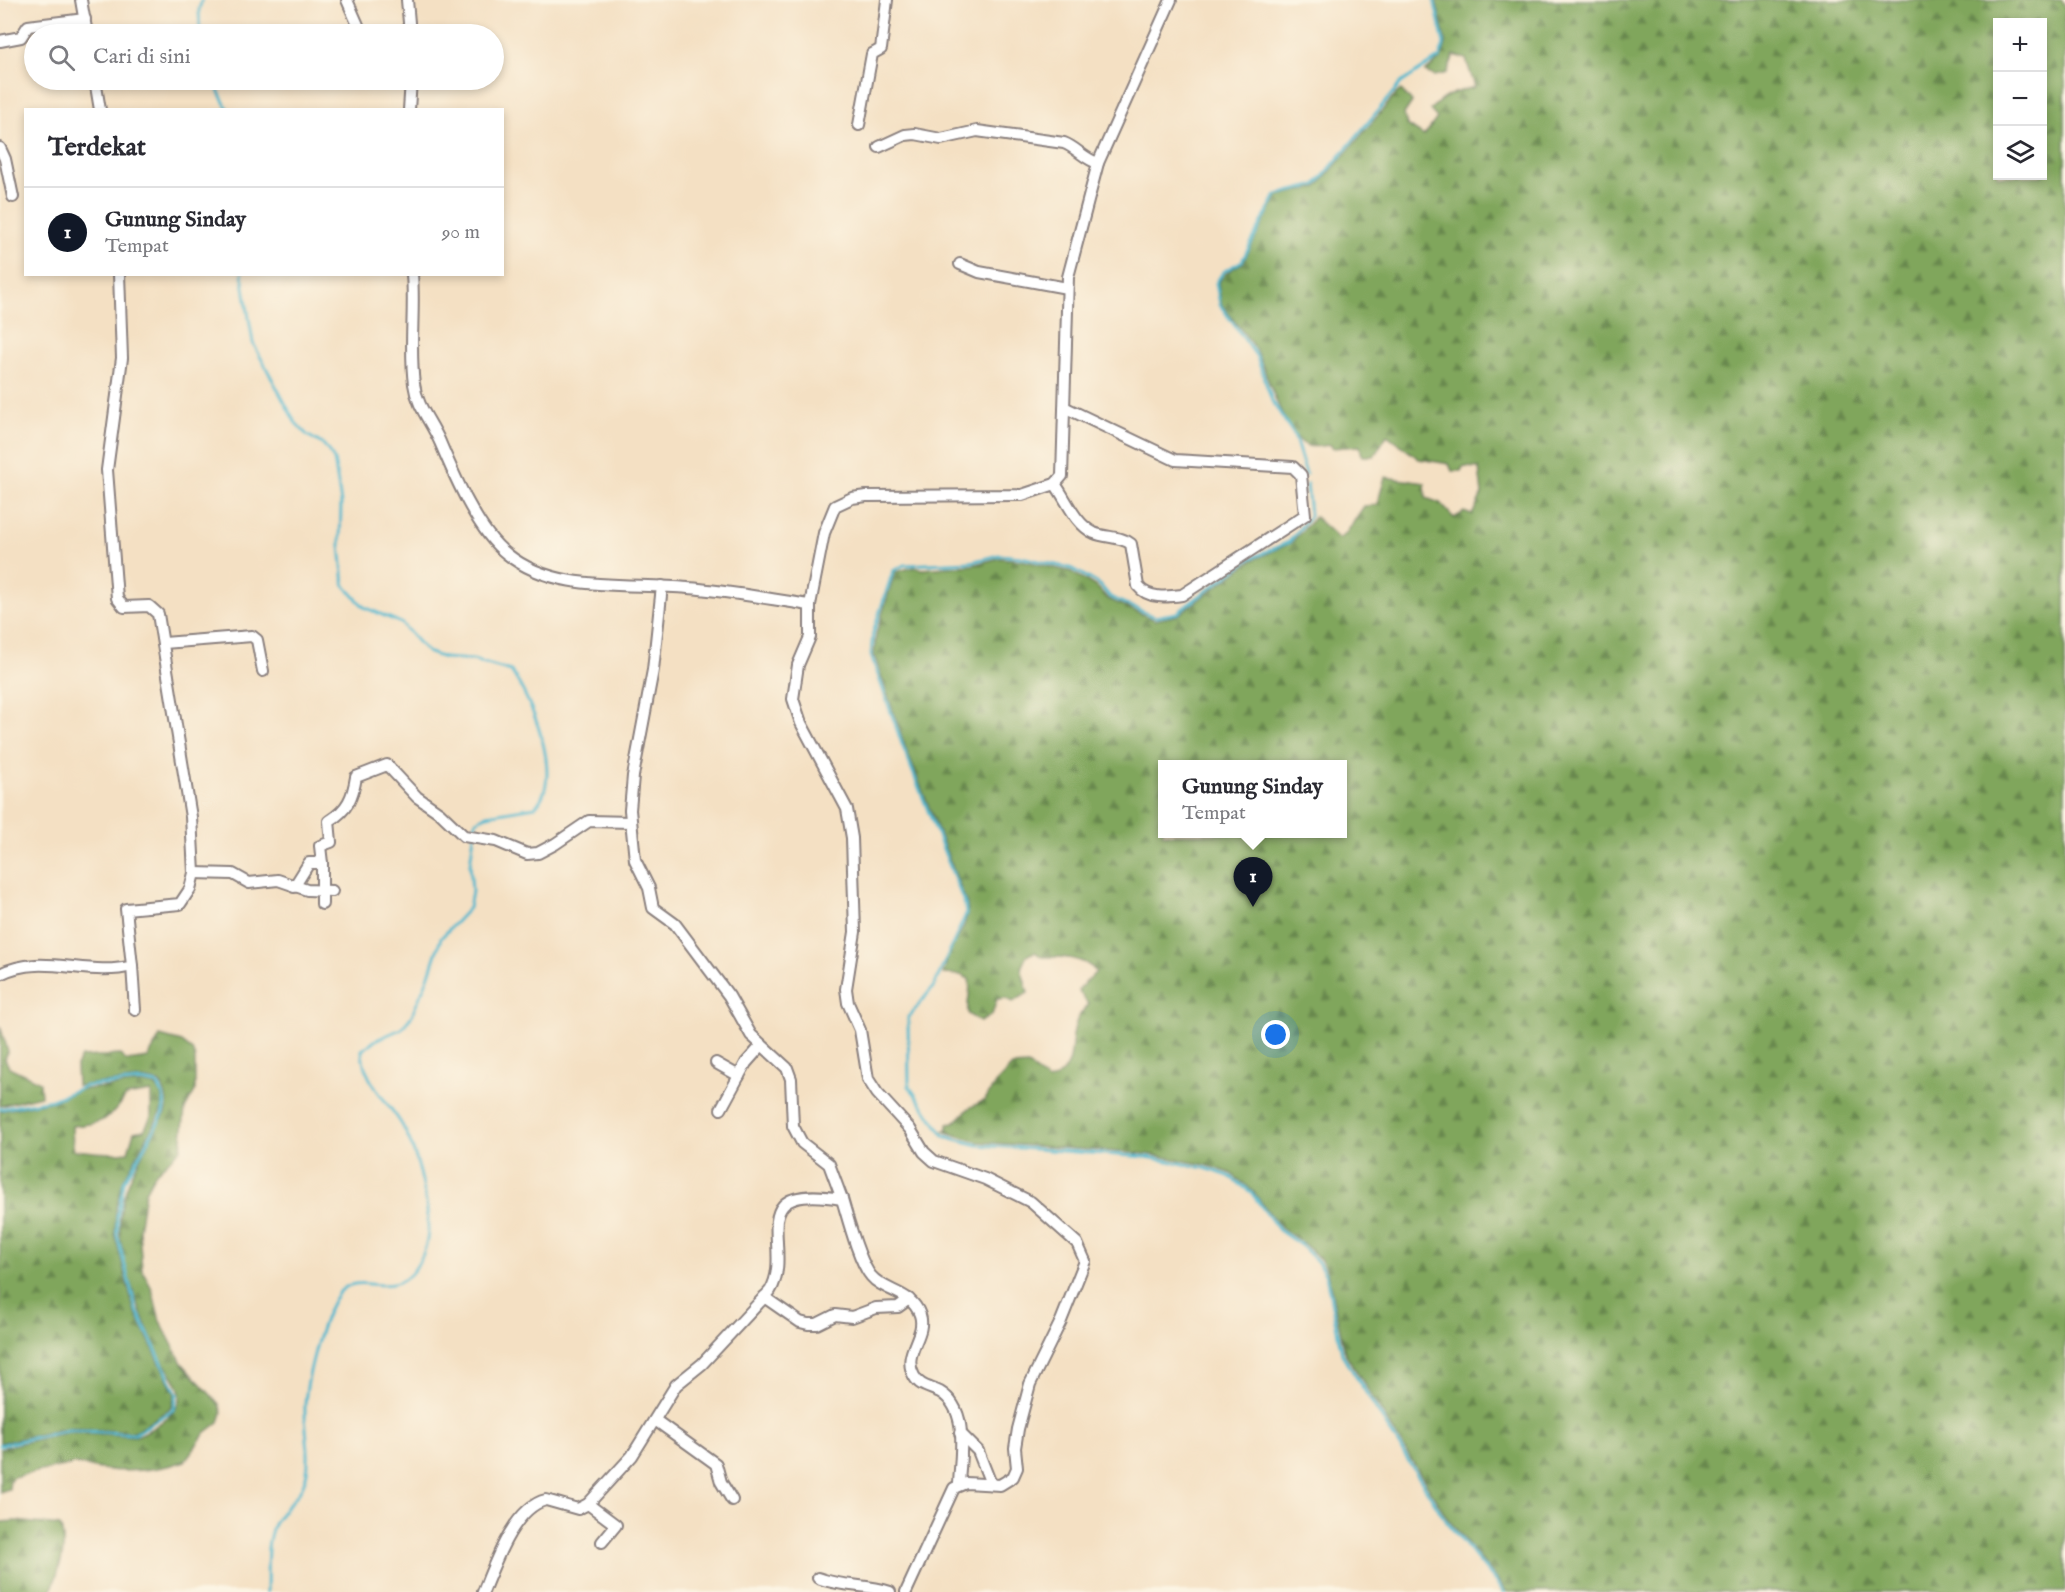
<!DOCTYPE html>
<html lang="id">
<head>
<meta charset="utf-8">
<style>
	:root { --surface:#fff; --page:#f7f7f7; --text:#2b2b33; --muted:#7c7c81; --line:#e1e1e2; --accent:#111827 }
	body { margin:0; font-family:"IM FELL English",serif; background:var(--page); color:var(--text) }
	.controls { position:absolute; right:18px; top:18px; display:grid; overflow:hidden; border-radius:0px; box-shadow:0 3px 9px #0003 }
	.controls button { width:54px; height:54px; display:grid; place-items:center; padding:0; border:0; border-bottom:2px solid var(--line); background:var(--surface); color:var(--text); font:30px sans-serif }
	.you { position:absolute; left:1276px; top:1035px; width:21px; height:21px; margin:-15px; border:4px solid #fff; border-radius:50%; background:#1a73e8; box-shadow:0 0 0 9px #1a73e833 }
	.badge { display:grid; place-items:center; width:39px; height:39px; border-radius:50%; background:var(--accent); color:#fff; font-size:20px; font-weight:700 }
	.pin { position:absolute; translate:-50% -50px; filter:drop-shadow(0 2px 3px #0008) }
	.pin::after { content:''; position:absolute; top:32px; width:21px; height:18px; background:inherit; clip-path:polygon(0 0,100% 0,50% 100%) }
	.popup { position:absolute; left:1158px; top:760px; width:189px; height:78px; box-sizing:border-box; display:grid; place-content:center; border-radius:0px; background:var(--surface); filter:drop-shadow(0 2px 4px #0005); font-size:20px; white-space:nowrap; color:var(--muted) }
	.popup b { font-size:22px; color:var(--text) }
	.popup::after { content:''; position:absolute; left:50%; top:100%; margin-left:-12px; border:12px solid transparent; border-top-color:var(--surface) }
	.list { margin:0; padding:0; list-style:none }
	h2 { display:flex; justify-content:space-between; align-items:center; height:78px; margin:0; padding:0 24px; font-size:26px }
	h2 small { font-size:20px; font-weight:400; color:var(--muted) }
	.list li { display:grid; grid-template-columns:39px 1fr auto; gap:18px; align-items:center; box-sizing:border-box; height:90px; padding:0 24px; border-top:2px solid var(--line) }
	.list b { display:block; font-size:22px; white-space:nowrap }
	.list p { margin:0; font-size:20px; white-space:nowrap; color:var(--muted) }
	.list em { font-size:20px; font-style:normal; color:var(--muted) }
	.icon { flex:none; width:33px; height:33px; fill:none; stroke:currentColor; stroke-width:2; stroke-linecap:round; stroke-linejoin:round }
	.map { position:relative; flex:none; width:2065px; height:1592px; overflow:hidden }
	.search { position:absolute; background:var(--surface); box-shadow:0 3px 9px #0003; left:24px; top:24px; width:480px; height:66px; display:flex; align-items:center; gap:15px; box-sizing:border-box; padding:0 21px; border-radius:33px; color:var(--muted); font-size:22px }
	.panel { position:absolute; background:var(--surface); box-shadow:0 3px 9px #0003; left:24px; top:108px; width:480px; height:168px; border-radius:0px }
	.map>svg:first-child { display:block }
</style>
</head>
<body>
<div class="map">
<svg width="2065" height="1592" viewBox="0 0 2065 1592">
	<defs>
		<pattern id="forest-firs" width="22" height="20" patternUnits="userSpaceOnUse" patternTransform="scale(1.5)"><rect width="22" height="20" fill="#80a65c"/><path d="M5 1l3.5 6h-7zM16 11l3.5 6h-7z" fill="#68874d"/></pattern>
	</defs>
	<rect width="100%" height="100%" fill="#fcf5e5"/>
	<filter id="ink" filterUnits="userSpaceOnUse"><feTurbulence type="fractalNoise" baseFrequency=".0167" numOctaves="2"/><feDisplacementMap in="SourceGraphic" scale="12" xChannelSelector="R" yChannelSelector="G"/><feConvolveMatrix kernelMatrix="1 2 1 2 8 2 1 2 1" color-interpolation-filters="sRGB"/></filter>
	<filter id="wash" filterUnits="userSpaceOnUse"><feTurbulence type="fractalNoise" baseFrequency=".008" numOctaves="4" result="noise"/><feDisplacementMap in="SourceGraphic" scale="24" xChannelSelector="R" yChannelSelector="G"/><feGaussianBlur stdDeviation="1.35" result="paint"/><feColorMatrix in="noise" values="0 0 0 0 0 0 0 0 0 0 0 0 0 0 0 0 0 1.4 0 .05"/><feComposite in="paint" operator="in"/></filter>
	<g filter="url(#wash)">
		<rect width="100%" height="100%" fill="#f4e0c3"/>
		<g fill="url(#forest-firs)" stroke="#51644c" stroke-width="1.5" fill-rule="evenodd">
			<path d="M1436,0H2062L2065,6V1592H1507L1448,1519L1345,1353L1328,1275L1321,1260L1304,1244L1281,1228L1252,1190L1230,1173L1206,1165L1147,1154L978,1142L943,1131L948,1128V1124L954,1123L969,1108L985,1100L995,1084L1012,1066L1028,1065L1048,1081C1081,1069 1066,1045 1077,1020C1079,1015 1084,1010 1088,1004L1078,990L1096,972C1086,957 1058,956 1042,957L1035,952L1027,955L1021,968L1028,993L1013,1002L1006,998L997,999L992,1015L980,1022L968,1014C966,1001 972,992 969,979L961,975L943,974C946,966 947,957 951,950C959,934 969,923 967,904L905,746L874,655L876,634L895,572L914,567L922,569L972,565L999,558L1021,560L1072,572L1098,588L1108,599L1155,620L1178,615L1251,561L1291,543L1315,517L1339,539L1347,532L1364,506L1377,505L1385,477L1425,483L1426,498L1440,503L1454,518L1464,512L1472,515L1482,494L1479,468L1463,467L1461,471H1452L1449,464L1419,459L1387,435L1374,456H1362L1360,446L1332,448L1331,445C1325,445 1314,448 1308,446C1286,439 1268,377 1259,357C1251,339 1233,321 1221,304L1218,283L1225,274L1243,262L1277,196L1317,187L1397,93L1401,90L1412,102L1404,114L1407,125L1424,136L1437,118L1430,110C1444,95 1455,92 1475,87L1466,59L1454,55L1447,73L1435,76L1425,72L1441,58L1446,44ZM2042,22V176H1998V22ZM1163,764H1343V834H1163Z"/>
			<path d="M0,1026L8,1051L5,1059L9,1067L40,1082L41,1096L0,1106Z"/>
			<path d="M160,1036L182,1042L192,1050L195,1058V1091L185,1109L181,1149L156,1172L145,1192L139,1230L142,1269L152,1289L160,1321L182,1363L219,1404L222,1413L219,1422L205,1433L185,1461C159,1470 129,1473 101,1469C91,1468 83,1464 73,1464L13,1477L10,1480L9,1489L0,1492V1448L69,1432L136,1436C150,1431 177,1415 180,1399C182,1384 166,1369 160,1357C143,1321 124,1276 120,1236C116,1194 140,1160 158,1124C170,1111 169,1096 159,1082L141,1079L77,1086L76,1066L81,1057L120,1055L127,1061L148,1058Z"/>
			<path d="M141,1083L156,1086L161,1092L163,1108L123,1181L116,1208L115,1235L134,1310L175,1394L172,1407L135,1432L68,1428L0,1443V1111L53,1101L78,1090ZM151,1092V1117L144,1130L134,1132L128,1152C108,1155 92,1151 73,1150L72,1126C101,1124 110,1121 126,1096Z"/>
			<path d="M16,1521L60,1526C69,1548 58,1571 51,1592H0V1522Z"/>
		</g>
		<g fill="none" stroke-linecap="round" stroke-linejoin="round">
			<g stroke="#50b7ce" stroke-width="3">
				<path d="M200,34L199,9L202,0"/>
				<path d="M213,80L228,110"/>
				<path d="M242,274L253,343L295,422L307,435L324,445L334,459L341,503L340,545L344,585L364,607L401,623L427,652L444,658L473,660L511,671C531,700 565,776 535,807L487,815L476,821L470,864L472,891L469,908L441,938L428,978L411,1017L401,1029L376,1040L362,1050C362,1080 388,1101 402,1125C417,1151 432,1210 427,1240C424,1257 412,1281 393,1284C373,1288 352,1275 337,1295C322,1315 304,1385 305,1412C305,1434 312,1458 305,1480C300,1497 282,1508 274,1524C265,1543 268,1571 267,1592"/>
				<path d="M1306,474L1294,435L1272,401L1257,357L1220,305L1216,283L1223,272L1242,261L1276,195L1316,185L1401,83L1440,57L1444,44L1434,0"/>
				<path d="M1307,484L1310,516L1289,542L1249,559L1177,613L1155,617L1110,597L1100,585L1073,569L1021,557L999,555L971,562L904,565L893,571L873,633L871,655L903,747L965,905L966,914L934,986L908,1018L909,1086L944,1136L978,1145L1147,1157L1205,1168L1229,1176L1251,1192L1279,1230L1302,1246L1318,1262L1326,1276L1342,1354L1446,1521L1504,1592"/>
				<path d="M0,1109L52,1100L86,1086L141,1081L157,1084C165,1095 166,1104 162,1116L124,1182L117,1217V1235L136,1309L177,1394L174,1409L135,1434L69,1430L0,1445"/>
			</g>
		</g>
	</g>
	<g filter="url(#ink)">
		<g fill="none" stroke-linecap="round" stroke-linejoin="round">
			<g stroke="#8b817f" stroke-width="14">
				<g id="minor">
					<path d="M81,0L87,34"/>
					<path d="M347,0L358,25L360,34"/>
					<path d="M407,0L410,34"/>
					<path d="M0,41L21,37L28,26L85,19"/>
					<path d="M95,80L100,110"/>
					<path d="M409,110L411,80"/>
					<path d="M859,125L872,54L881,49L887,0"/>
					<path d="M879,147L905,135L915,134L941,139L977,131L1064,143C1077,148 1084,159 1098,163"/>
					<path d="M0,148L5,159L13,197"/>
					<path d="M960,264L979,272L1067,288"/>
					<path d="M412,274C415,311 409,348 414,384C417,407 431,421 440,442C454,475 478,532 507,554C556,594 629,582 688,588C729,591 769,599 810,605"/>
					<path d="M1055,484C1067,500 1075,524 1094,533C1106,538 1121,536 1131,544L1138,586C1148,599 1167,597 1182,595L1305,515L1301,475L1293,467L1175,460L1066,408"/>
					<path d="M164,643L252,636L257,640L263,671"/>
					<path d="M322,863L320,846L331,842L329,821C348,810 353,796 356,777L387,765L417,797L440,813L464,836L496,841L527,854L538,853L555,844L589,821L631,822"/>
					<path d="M194,873L233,874L249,883L278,880L307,890L332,891"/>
					<path d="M294,887L309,863H322V904"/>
					<path d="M132,966L135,1010"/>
					<path d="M0,974C42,952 88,978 132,966L126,909L180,904L190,889L194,873L191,817L158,614L149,606L124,607L117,598L107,470L122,358L119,274"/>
					<path d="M716,1063L739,1076"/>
					<path d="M721,1109L746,1063L761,1046"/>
					<path d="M842,1199C848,1219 859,1262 871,1276C884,1292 912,1291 920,1315C927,1336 901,1353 914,1376C920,1387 930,1387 940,1392C970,1410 960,1455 959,1485"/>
					<path d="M764,1297L800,1322L808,1324H817L835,1315L852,1317L876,1308L898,1307L909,1299"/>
					<path d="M655,1420L716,1464L721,1482L732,1500"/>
					<path d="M960,1433L978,1451L991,1484"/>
					<path d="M588,1504L616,1525L602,1542"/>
					<path d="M818,1578C841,1587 866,1584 890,1592"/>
					<path d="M483,1592C494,1565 514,1507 546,1500L578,1509L588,1504L632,1456L676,1385L702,1364L770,1291C796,1248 738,1182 842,1199L829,1164L802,1143L793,1126L791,1079L787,1068L751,1035L729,996L675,924L653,908L649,888L635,860L630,810L633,776L653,670L662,586"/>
					<path d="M906,1592L954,1488L966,1483L1000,1485L1013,1477L1017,1468L1015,1448L1018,1429L1030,1384L1061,1321L1085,1261L1077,1243L1031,1202L985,1179L934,1161L924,1152L910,1129L877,1093L868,1079L860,1030L848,1003L846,989L855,932L852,838L847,809L801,723L793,699L798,665L810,637V605L824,533L835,506L852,498L866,496L1022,495L1055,484L1062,476L1068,277L1098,163L1171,0"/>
				</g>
			</g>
			<use href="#minor" stroke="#fff" stroke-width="10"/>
		</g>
	</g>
</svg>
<div class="controls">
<button>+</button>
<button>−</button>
<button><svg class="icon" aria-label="layers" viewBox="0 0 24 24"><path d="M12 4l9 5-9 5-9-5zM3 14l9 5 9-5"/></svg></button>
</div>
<div class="you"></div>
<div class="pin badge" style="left:1253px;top:907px">1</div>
<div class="popup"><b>Gunung Sinday</b>Tempat</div>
<div class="search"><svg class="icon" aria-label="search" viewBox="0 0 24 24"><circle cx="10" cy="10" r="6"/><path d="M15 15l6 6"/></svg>Cari di sini</div>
<section class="panel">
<h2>Terdekat<small></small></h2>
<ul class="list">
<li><span class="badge">1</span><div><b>Gunung Sinday</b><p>Tempat</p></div><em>90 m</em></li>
</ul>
</section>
</div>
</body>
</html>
